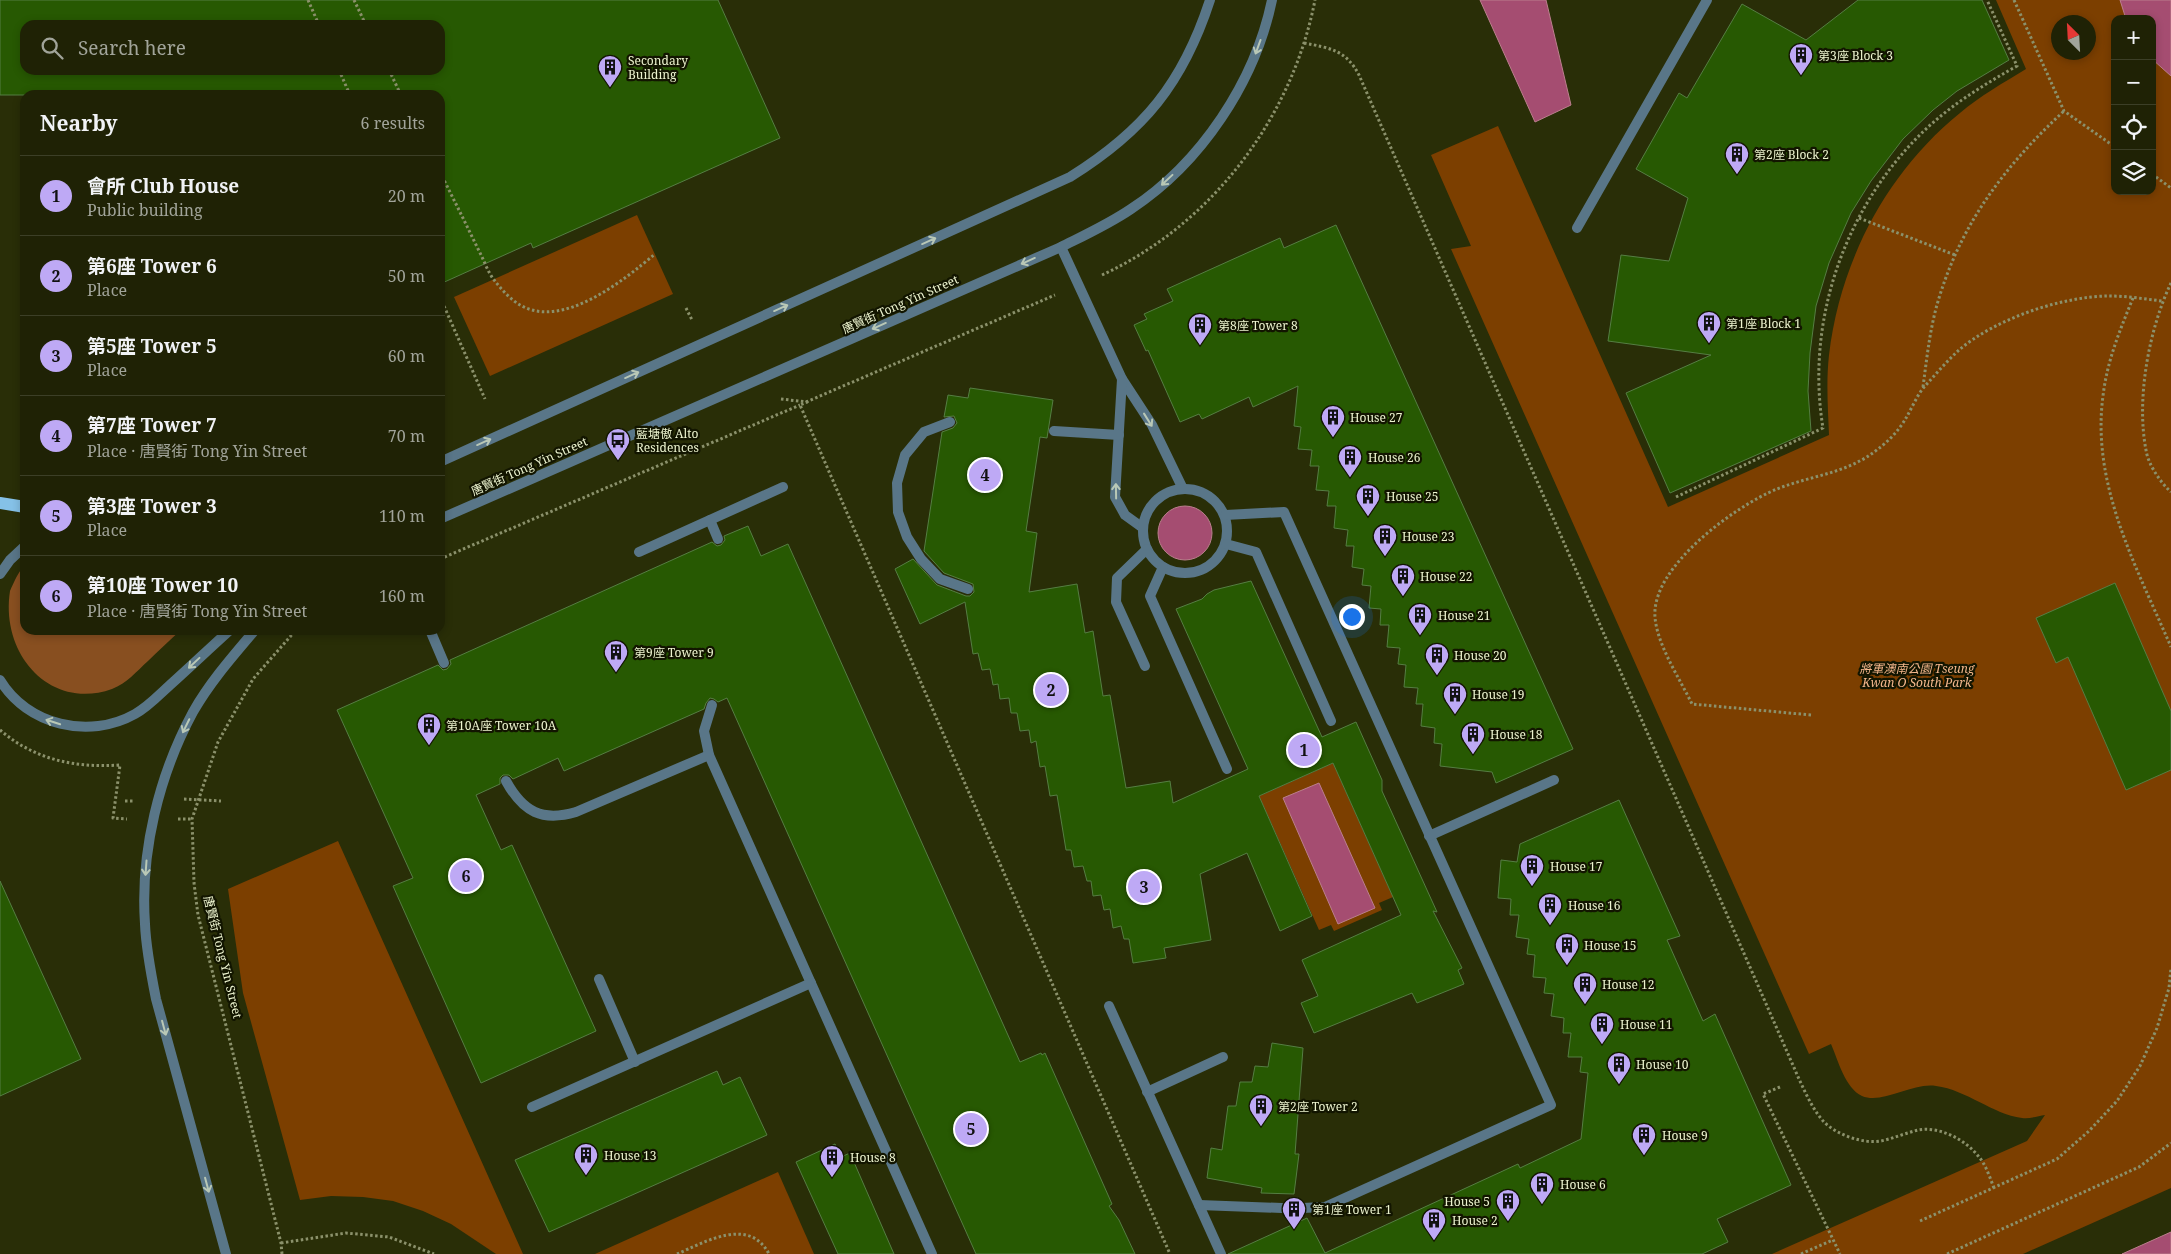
<!DOCTYPE html>
<html lang="en">
<head>
<meta charset="utf-8">
<style>
	:root { --surface:#1f2205; --page:#272a0f; --text:#f1f3f6; --muted:#a1a49a; --line:#3c3f27; --accent:#bea9f5 }
	body { margin:0; font-family:"Noto Serif","Noto Sans TC",serif; background:var(--page); color:var(--text) }
	.controls { position:absolute; right:15px; top:15px; display:grid; overflow:hidden; border-radius:10px; box-shadow:0 2px 8px #0003 }
	.controls button { width:45px; height:45px; display:grid; place-items:center; padding:0; border:0; border-bottom:1px solid var(--line); background:var(--surface); color:var(--text); font:25px sans-serif }
	.compass { position:absolute; left:2051px; top:15px; width:45px; height:45px; border-radius:50%; background:var(--surface); box-shadow:0 2px 8px #0003; rotate:336deg }
	.you { position:absolute; left:1351px; top:616px; width:18px; height:18px; margin:-12px; border:4px solid #fff; border-radius:50%; background:#1a73e8; box-shadow:0 0 0 8px #1a73e833 }
	.badge { display:grid; place-items:center; width:32px; height:32px; border-radius:50%; background:var(--accent); color:#111; font-size:16px; font-weight:700 }
	.pin { position:absolute; translate:-50% -50%; border:2px solid #fff; box-shadow:0 1px 5px #0006 }
	.list { margin:0; padding:0; list-style:none }
	h2 { display:flex; justify-content:space-between; align-items:center; height:65px; margin:0; padding:0 20px; font-size:21px }
	h2 small { font-size:16px; font-weight:400; color:var(--muted) }
	.list li { display:grid; grid-template-columns:32px 1fr auto; gap:15px; align-items:center; box-sizing:border-box; height:80px; padding:0 20px; border-top:1px solid var(--line) }
	.list b { display:block; font-size:19px; white-space:nowrap }
	.list p { margin:0; font-size:16px; white-space:nowrap; color:var(--muted) }
	.list em { font-size:16px; font-style:normal; color:var(--muted) }
	.icon { flex:none; width:28px; height:28px; fill:none; stroke:currentColor; stroke-width:2; stroke-linecap:round; stroke-linejoin:round }
	.map { position:relative; flex:none; width:2171px; height:1254px; overflow:hidden }
	.search { position:absolute; background:var(--surface); box-shadow:0 2px 8px #0003; left:20px; top:20px; width:425px; height:55px; display:flex; align-items:center; gap:12px; box-sizing:border-box; padding:0 18px; border-radius:15px; color:var(--muted); font-size:19px }
	.panel { position:absolute; background:var(--surface); box-shadow:0 2px 8px #0003; left:20px; top:90px; width:425px; height:545px; border-radius:15px }
	.map>svg:first-child { display:block }
</style>
</head>
<body>
<div class="map">
<svg width="2171" height="1254" viewBox="0 0 2171 1254">
	<rect width="100%" height="100%" fill="#292e07"/>
	<g fill="#7c3f00" fill-rule="evenodd">
		<path d="M1996,0H2171V1188L2023,1254H1772L2027,1141L2045,1115C2038,1116 2030,1119 2022,1118C1992,1114 1967,1090 1936,1086C1913,1082 1882,1105 1862,1096C1845,1088 1838,1060 1831,1044L1809,1054L1451,249L1471,246L1431,155L1498,126L1668,507L1829,435C1828,409 1826,382 1829,355C1840,262 1886,173 1960,113C1980,96 2003,83 2026,69ZM2115,19H2152V191H2115ZM2058,22H2088V52H2058Z"/>
		<path d="M637,215L673,294L490,376L454,297Z"/>
		<path d="M1333,763L1393,897L1379,903L1382,910L1334,931L1331,925L1319,930L1259,796Z"/>
		<path d="M338,841L523,1254H496L451,1224L423,1211L393,1201L363,1197L331,1196L300,1200L243,993L228,889Z"/>
		<path d="M778,1172L814,1254H595Z"/>
	</g>
	<path fill="#884f20" d="M25,565V630H181C170,640 159,650 148,661C136,672 127,683 112,689C51,711 0,655 10,591C14,582 18,572 25,565Z"/>
	<g fill="#a54d71" stroke="#bb7f8d">
		<path d="M1480,0H1546L1571,105L1535,122Z"/>
		<path d="M2120,0H2171V76L2152,59V19H2126Z"/>
		<circle cx="1185" cy="533" r="27"/>
		<path d="M1319,783L1375,908L1338,924L1283,798Z"/>
		<path d="M2171,1232V1254H2122Z"/>
	</g>
	<g fill="#275902" stroke="#557e43" fill-rule="evenodd">
		<path d="M0,0H718L780,138L533,248L531,243L440,284V95H0ZM25,25H440V70H25Z"/>
		<path d="M1858,0H1982L2009,60L1957,91L1933,110L1903,139L1871,181L1851,213L1829,263L1816,306L1810,353L1808,391L1811,431L1670,493L1626,393L1711,355L1608,341L1621,255L1669,261L1688,198L1636,169L1679,93L1687,98L1742,4L1806,40Z"/>
		<path d="M1336,225L1573,749L1496,783L1492,772L1440,766L1442,744L1434,743L1435,728L1421,726L1423,704H1416L1418,688L1404,687L1406,665L1398,664L1400,648L1387,647L1389,625H1380L1381,609L1369,608L1371,586L1362,585L1364,569L1352,567L1354,546H1346L1348,530L1334,528L1336,506H1327L1329,491L1316,490L1319,466H1310L1312,450L1298,449L1301,427L1294,426L1298,386L1253,407L1249,397L1202,419L1199,414L1180,422L1148,350L1146,351L1134,325L1147,319L1144,314L1173,301L1167,289L1280,238L1284,248Z"/>
		<path d="M970,388L1053,400L1047,438L1040,437L1026,531L1037,533L1029,592L1077,584L1085,633L1093,631L1103,696L1110,695L1126,788L1170,781L1173,803L1248,769L1176,609L1202,599L1207,594L1214,590L1251,581L1322,737L1356,722L1382,780V791L1437,912L1433,911L1462,968L1458,970L1464,984L1417,1003L1412,993L1314,1033L1301,1003L1318,996L1302,960L1401,915L1333,763L1259,796L1312,916L1280,931L1247,853L1200,874L1211,940L1164,948L1166,958L1133,963L1129,939H1124L1121,926L1113,928L1110,909L1104,910L1101,895L1093,896L1091,881H1087L1083,866L1074,867L1071,850H1066L1057,795L1050,796L1045,766L1040,767L1036,741L1031,743L1029,730L1020,731L1017,713H1011L1009,698L1000,699L998,684L993,685L990,669L982,670L978,653L973,654L965,602L920,624L895,569L913,559L937,585L966,596H970L974,592L973,584L944,573L924,551L942,432L953,428L957,423L954,416L944,417L948,395L968,398Z"/>
		<path d="M748,526L761,556L788,544L1020,1062L1041,1053L1042,1055L1045,1053L1112,1204L1109,1206L1119,1220L1135,1254H976L727,698L718,702L714,699L710,698L706,703L704,709L564,771L558,758L513,779L509,775H503L500,778V784L476,795L501,850L512,845L596,1031L481,1083L393,886L413,878L337,710L438,665L443,670L447,669L451,664L450,660L712,542L717,546L721,545L725,540L724,536Z"/>
		<path d="M2115,583L2171,711V770L2126,790L2068,657L2056,663L2036,618Z"/>
		<path d="M1619,800L1680,936L1667,940L1703,1021L1715,1014L1791,1185L1717,1219L1728,1242L1702,1254H1228L1307,1218L1325,1253L1518,1164L1520,1168L1581,1139L1588,1073L1580,1072L1582,1057H1568L1571,1033H1563L1564,1018L1551,1016L1554,994L1544,993L1546,978L1533,977L1535,955L1527,954L1529,939L1516,937L1519,915H1510L1511,899L1498,898L1501,860L1517,862L1520,844Z"/>
		<path d="M0,881L81,1059L0,1096Z"/>
		<path d="M1272,1043L1303,1048L1295,1154H1299L1294,1194L1261,1193L1262,1188L1207,1178L1211,1148L1222,1150L1228,1106H1236L1240,1082H1252L1255,1066L1268,1067Z"/>
		<path d="M717,1071L723,1085L740,1077L767,1135L549,1232L515,1160Z"/>
		<path d="M835,1144L841,1157L850,1153L894,1254H838L796,1162Z"/>
	</g>
	<g fill="none" stroke-linecap="round" stroke-linejoin="round">
		<g stroke="#8b916b" stroke-width="3" stroke-dasharray="2.5 2.5" stroke-linecap="butt">
			<path d="M308,0L319,25"/>
			<path d="M354,0L366,25"/>
			<path d="M2014,0L2064,111L2115,147"/>
			<path d="M1304,43C1330,48 1346,50 1359,75L1799,1079C1806,1094 1813,1110 1824,1122C1837,1135 1863,1144 1881,1141C1894,1138 1906,1133 1918,1130C1940,1126 1966,1140 1979,1157C1986,1165 1990,1178 1994,1188"/>
			<path d="M339,70L350,95"/>
			<path d="M389,70L401,95"/>
			<path d="M440,172C453,198 466,224 479,251C484,260 488,273 495,281C501,289 511,300 520,305C563,330 624,280 655,254"/>
			<path d="M2152,174L2171,188"/>
			<path d="M1859,218L1955,255"/>
			<path d="M1102,275C1212,224 1292,118 1315,0"/>
			<path d="M2171,283C2149,329 2136,399 2146,450C2148,464 2160,482 2171,492"/>
			<path d="M440,297L485,399"/>
			<path d="M2133,298C2120,330 2107,361 2103,396C2091,485 2137,568 2171,647"/>
			<path d="M686,308L692,320"/>
			<path d="M1923,387C1927,357 1930,327 1939,298C1963,220 2006,165 2064,111"/>
			<path d="M781,399L807,402L800,405L1170,1254"/>
			<path d="M806,402L1055,295"/>
			<path d="M1676,497L1823,428C1805,319 1846,204 1927,128C1954,103 1985,84 2017,66L1987,0"/>
			<path d="M440,559L800,405"/>
			<path d="M1811,715L1692,704C1680,679 1657,645 1655,617C1651,567 1735,506 1777,489C1812,475 1847,474 1878,449C1888,442 1900,429 1906,418C1912,408 1917,395 1925,386C1936,374 1947,361 1959,350C1995,319 2062,296 2110,296C2127,296 2145,299 2162,301"/>
			<path d="M0,730C35,760 75,768 120,765L113,818L127,819"/>
			<path d="M184,799L221,801"/>
			<path d="M125,801H133"/>
			<path d="M178,819H192"/>
			<path d="M1780,1087L1763,1094L1840,1254"/>
			<path d="M1920,1221L2057,1159L2089,1131L2117,1101L2140,1066L2157,1028L2169,988L2171,968"/>
			<path d="M281,1243L346,1233L389,1237L434,1254"/>
			<path d="M282,1254L281,1243L198,915L194,883L192,819L218,742L253,679L296,630"/>
			<path d="M677,1254C705,1242 749,1216 769,1254"/>
			<path d="M1801,1254L1833,1240"/>
			<path d="M1947,1254L2139,1167L2171,1143"/>
		</g>
		<g stroke="#597688" stroke-width="10">
			<path d="M1577,228L1707,0"/>
			<path d="M1061,247L1122,379L1152,425L1183,489"/>
			<path d="M1122,379L1115,497L1125,515L1143,528"/>
			<path d="M950,422L924,432L905,455L897,483L898,512L907,537L921,559L940,579L968,589"/>
			<path d="M1054,431L1119,435"/>
			<circle cx="1185" cy="531" r="42"/>
			<path d="M1225,515L1284,512L1551,1105L1325,1207L1302,1208"/>
			<path d="M710,520L718,539"/>
			<path d="M1226,544L1256,552L1331,721"/>
			<path d="M639,552L783,487"/>
			<path d="M1163,567L1150,596L1227,769"/>
			<path d="M430,630L444,663"/>
			<path d="M1145,666L1116,602L1117,578L1147,549"/>
			<path d="M709,755L704,731L712,705"/>
			<path d="M506,781C523,812 542,822 576,812L709,755L932,1254"/>
			<path d="M1429,836L1554,780"/>
			<path d="M599,979L635,1062"/>
			<path d="M1109,1006L1221,1254"/>
			<path d="M1147,1092L1223,1057"/>
			<path d="M532,1107L811,983"/>
			<path d="M1199,1205L1282,1208"/>
		</g>
		<g stroke="#597688" stroke-width="10">
			<path d="M440,462L1070,177C1144,131 1183,83 1210,0"/>
			<path d="M440,519L1061,247C1085,235 1109,224 1131,209C1201,163 1255,82 1272,0"/>
			<path d="M0,574L10,560L25,546"/>
			<path d="M0,680C27,725 89,740 135,714C148,707 159,695 170,685C190,667 210,648 230,630"/>
			<path d="M226,1254L156,999C151,974 146,949 145,924C140,852 159,775 193,712C210,682 233,656 255,630"/>
		</g>
		<path stroke="#85c1e7" stroke-width="12" d="M0,503L25,507"/>
	</g>
	<defs><path id="oneway-shaft" d="M-6 0H5M1.5-3L5.5 0L1.5 3" fill="none" stroke-width="1.6" stroke-linecap="round" stroke-linejoin="round" transform="scale(1.25)"/></defs>
	<g stroke="#b9c8b6">
		<use href="#oneway-shaft" transform="translate(1258 47) rotate(110)"/>
		<use href="#oneway-shaft" transform="translate(1167 180) rotate(137)"/>
		<use href="#oneway-shaft" transform="translate(929 241) rotate(-24)"/>
		<use href="#oneway-shaft" transform="translate(1028 261) rotate(156)"/>
		<use href="#oneway-shaft" transform="translate(781 308) rotate(-24)"/>
		<use href="#oneway-shaft" transform="translate(879 326) rotate(156)"/>
		<use href="#oneway-shaft" transform="translate(632 375) rotate(-24)"/>
		<use href="#oneway-shaft" transform="translate(1148 420) rotate(58)"/>
		<use href="#oneway-shaft" transform="translate(484 442) rotate(-24)"/>
		<use href="#oneway-shaft" transform="translate(1116 491) rotate(-91)"/>
		<use href="#oneway-shaft" transform="translate(194 663) rotate(137)"/>
		<use href="#oneway-shaft" transform="translate(53 722) rotate(-162)"/>
		<use href="#oneway-shaft" transform="translate(186 726) rotate(116)"/>
		<use href="#oneway-shaft" transform="translate(146 868) rotate(94)"/>
		<use href="#oneway-shaft" transform="translate(164 1028) rotate(75)"/>
		<use href="#oneway-shaft" transform="translate(207 1185) rotate(75)"/>
	</g>
	<defs>
		<g id="building-pin" transform="scale(1.25)"><path d="M0 17L-7.5 6A9.5 9.5 0 1 1 7.5 6Z" fill="#bea9f5" stroke="#121500"/><path d="M-4-6H4V6H1V3H-1V6H-4ZM-2.5-4.3h1.7v1.8h-1.7ZM.8-4.3h1.7v1.8H.8ZM-2.5-1h1.7V.8h-1.7ZM.8-1h1.7V.8H.8Z" fill="#111"/></g>
		<g id="bus-pin" transform="scale(1.25)"><path d="M0 17L-7.5 6A9.5 9.5 0 1 1 7.5 6Z" fill="#bea9f5" stroke="#121500"/><path d="M-5-6H5V4H4V6H2V4H-2V6H-4V4H-5ZM-3.5-4V0h7V-4ZM-3.5 1.2v1.5H-2V1.2ZM2 1.2v1.5H3.5V1.2Z" fill="#111"/></g>
	</defs>
	<g fill-rule="evenodd">
		<use href="#building-pin" x="1801" y="55"/>
		<use href="#building-pin" x="610" y="67"/>
		<use href="#building-pin" x="1737" y="154"/>
		<use href="#building-pin" x="1709" y="323"/>
		<use href="#building-pin" x="1200" y="325"/>
		<use href="#building-pin" x="1333" y="417"/>
		<use href="#bus-pin" x="618" y="440"/>
		<use href="#building-pin" x="1350" y="457"/>
		<use href="#building-pin" x="1368" y="496"/>
		<use href="#building-pin" x="1385" y="536"/>
		<use href="#building-pin" x="1403" y="576"/>
		<use href="#building-pin" x="1420" y="615"/>
		<use href="#building-pin" x="616" y="652"/>
		<use href="#building-pin" x="1437" y="655"/>
		<use href="#building-pin" x="1455" y="694"/>
		<use href="#building-pin" x="429" y="725"/>
		<use href="#building-pin" x="1473" y="734"/>
		<use href="#building-pin" x="1532" y="866"/>
		<use href="#building-pin" x="1550" y="905"/>
		<use href="#building-pin" x="1567" y="945"/>
		<use href="#building-pin" x="1585" y="984"/>
		<use href="#building-pin" x="1602" y="1024"/>
		<use href="#building-pin" x="1619" y="1064"/>
		<use href="#building-pin" x="1261" y="1106"/>
		<use href="#building-pin" x="1644" y="1135"/>
		<use href="#building-pin" x="586" y="1155"/>
		<use href="#building-pin" x="832" y="1157"/>
		<use href="#building-pin" x="1542" y="1184"/>
		<use href="#building-pin" x="1508" y="1201"/>
		<use href="#building-pin" x="1294" y="1209"/>
		<use href="#building-pin" x="1434" y="1220"/>
	</g>
	<g text-anchor="middle" dominant-baseline="central" stroke-width="4.5" stroke-linejoin="round" paint-order="stroke">
		<g font-size="12" fill="#edf4cf" stroke="#121500" text-anchor="start">
			<text x="1818" y="55">第3座 Block 3</text>
			<text x="628" y="60">Secondary<tspan x="628" dy="14">Building</tspan></text>
			<text x="1754" y="154">第2座 Block 2</text>
			<text x="1726" y="323">第1座 Block 1</text>
			<text x="1218" y="325">第8座 Tower 8</text>
			<text x="1350" y="417">House 27</text>
			<text x="636" y="433">藍塘傲 Alto<tspan x="636" dy="14">Residences</tspan></text>
			<text x="1368" y="457">House 26</text>
			<text x="1386" y="496">House 25</text>
			<text x="1402" y="536">House 23</text>
			<text x="1420" y="576">House 22</text>
			<text x="1438" y="615">House 21</text>
			<text x="634" y="652">第9座 Tower 9</text>
			<text x="1454" y="655">House 20</text>
			<text x="1472" y="694">House 19</text>
			<text x="446" y="725">第10A座 Tower 10A</text>
			<text x="1490" y="734">House 18</text>
			<text x="1550" y="866">House 17</text>
			<text x="1568" y="905">House 16</text>
			<text x="1584" y="945">House 15</text>
			<text x="1602" y="984">House 12</text>
			<text x="1620" y="1024">House 11</text>
			<text x="1636" y="1064">House 10</text>
			<text x="1278" y="1106">第2座 Tower 2</text>
			<text x="1662" y="1135">House 9</text>
			<text x="604" y="1155">House 13</text>
			<text x="850" y="1157">House 8</text>
			<text x="1560" y="1184">House 6</text>
			<text x="1490" y="1201" text-anchor="end">House 5</text>
			<text x="1312" y="1209">第1座 Tower 1</text>
			<text x="1452" y="1220">House 2</text>
		</g>
		<g font-size="12" fill="#edf4cf" stroke="#121500">
			<text transform="translate(900 304) rotate(-24)">唐賢街 Tong Yin Street</text>
			<text transform="translate(529 466) rotate(-24)">唐賢街 Tong Yin Street</text>
			<text transform="translate(223 957) rotate(76)">唐賢街 Tong Yin Street</text>
		</g>
		<g font-size="12" font-style="italic" fill="#f3b68b" stroke="#121500">
			<text x="1917" y="668">將軍澳南公園 Tseung<tspan x="1917" dy="14">Kwan O South Park</tspan></text>
		</g>
	</g>
</svg>
<div class="controls">
<button>+</button>
<button>−</button>
<button><svg class="icon" aria-label="locate" viewBox="0 0 24 24"><circle cx="12" cy="12" r="6"/><path d="M12 2v4M12 18v4M2 12h4M18 12h4"/></svg></button>
<button><svg class="icon" aria-label="layers" viewBox="0 0 24 24"><path d="M12 4l9 5-9 5-9-5zM3 14l9 5 9-5"/></svg></button>
</div>
<svg class="compass" viewBox="-18 -18 36 36"><path d="M0-13l5 13h-10z" fill="#e53935"/><path d="M0 13l5-13h-10z" fill="#a1a49a"/></svg>
<div class="you"></div>
<div class="pin badge" style="left:1304px;top:750px">1</div>
<div class="pin badge" style="left:1051px;top:690px">2</div>
<div class="pin badge" style="left:1144px;top:887px">3</div>
<div class="pin badge" style="left:985px;top:475px">4</div>
<div class="pin badge" style="left:971px;top:1129px">5</div>
<div class="pin badge" style="left:466px;top:876px">6</div>
<div class="search"><svg class="icon" aria-label="search" viewBox="0 0 24 24"><circle cx="10" cy="10" r="6"/><path d="M15 15l6 6"/></svg>Search here</div>
<section class="panel">
<h2>Nearby<small>6 results</small></h2>
<ul class="list">
<li><span class="badge">1</span><div><b>會所 Club House</b><p>Public building</p></div><em>20 m</em></li>
<li><span class="badge">2</span><div><b>第6座 Tower 6</b><p>Place</p></div><em>50 m</em></li>
<li><span class="badge">3</span><div><b>第5座 Tower 5</b><p>Place</p></div><em>60 m</em></li>
<li><span class="badge">4</span><div><b>第7座 Tower 7</b><p>Place · 唐賢街 Tong Yin Street</p></div><em>70 m</em></li>
<li><span class="badge">5</span><div><b>第3座 Tower 3</b><p>Place</p></div><em>110 m</em></li>
<li><span class="badge">6</span><div><b>第10座 Tower 10</b><p>Place · 唐賢街 Tong Yin Street</p></div><em>160 m</em></li>
</ul>
</section>
</div>
</body>
</html>
